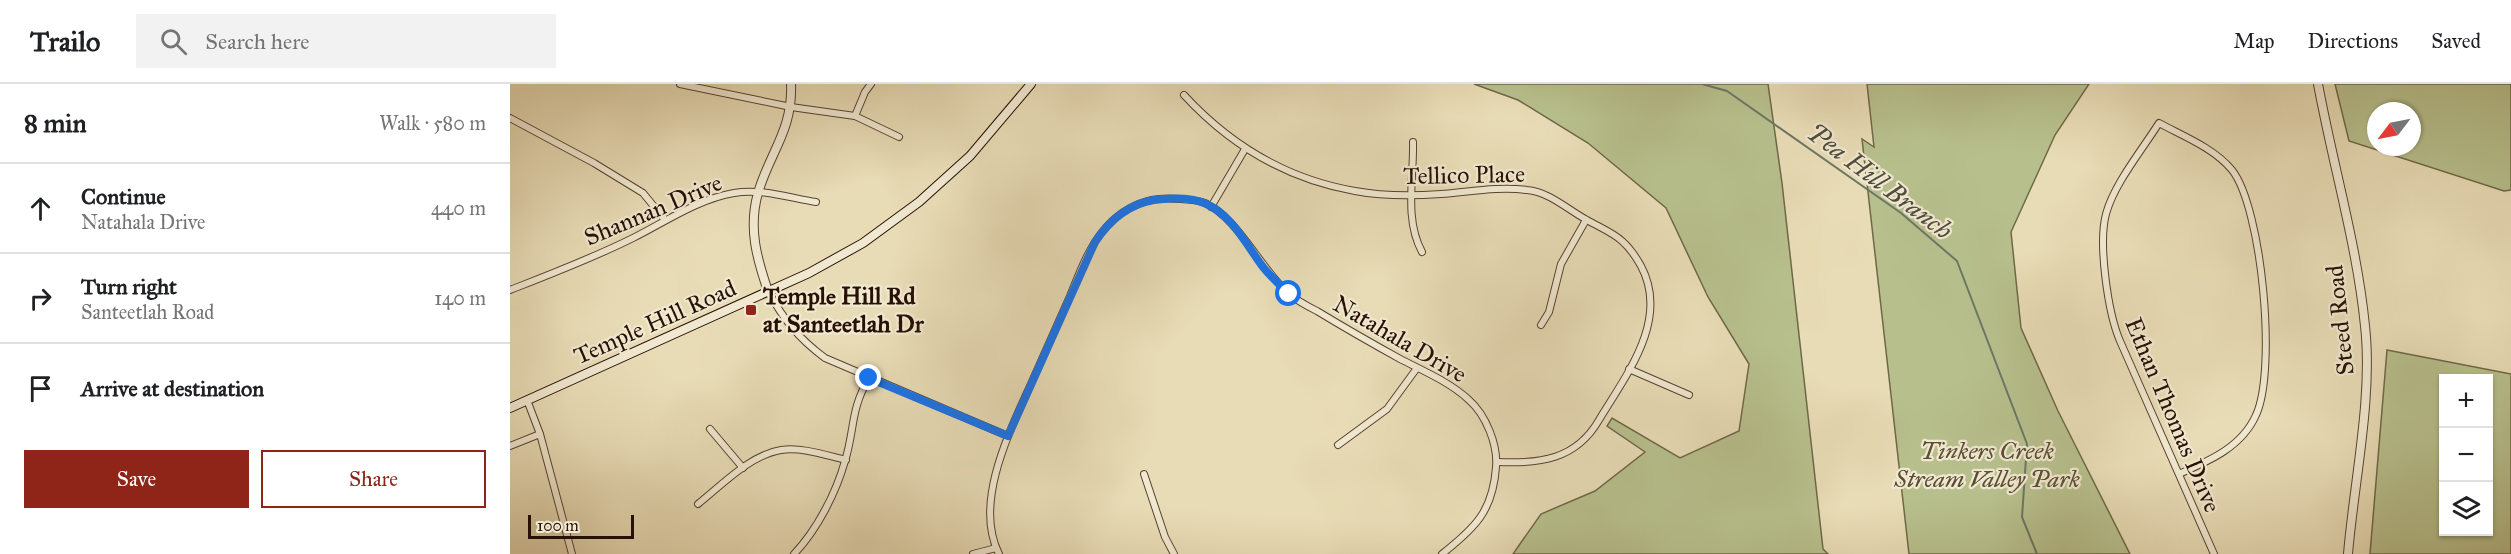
<!DOCTYPE html>
<html lang="en">
<head>
<meta charset="utf-8">
<style>
	:root { --surface:#fff; --page:#f2f2f2; --text:#202124; --muted:#757577; --line:#e0e0e0; --accent:#8f2418 }
	body { margin:0; font-family:"IM FELL Great Primer",serif; background:var(--page); color:var(--text) }
	.controls { position:absolute; right:18px; bottom:18px; display:grid; overflow:hidden; border-radius:0px; box-shadow:0 2px 4px #0004 }
	.controls button { width:54px; height:54px; display:grid; place-items:center; padding:0; border:0; border-bottom:2px solid var(--line); background:var(--surface); color:var(--text); font:30px sans-serif }
	.compass { position:absolute; left:1857px; top:18px; width:54px; height:54px; border-radius:50%; background:var(--surface); box-shadow:0 2px 4px #0004; rotate:238deg }
	.scale { position:absolute; left:18px; bottom:15px; width:106px; box-sizing:border-box; padding-left:6px; border:3px solid #271004; border-top:0; font-size:16px; line-height:21px; white-space:nowrap; color:#271004; -webkit-text-stroke:4px #f0e8d0; paint-order:stroke }
	.stop { position:absolute; width:18px; height:18px; margin:-14px; border:4px solid #1a73e8; border-radius:50%; background:#fff }
	.stop.end { background:#1a73e8; border-color:#fff; box-shadow:0 2px 6px #0008 }
	.list { margin:0; padding:0; list-style:none }
	h2 { display:flex; justify-content:space-between; align-items:center; height:78px; margin:0; padding:0 24px; font-size:26px }
	h2 small { font-size:20px; font-weight:400; color:var(--muted) }
	.list li { display:grid; grid-template-columns:39px 1fr auto; gap:18px; align-items:center; box-sizing:border-box; height:90px; padding:0 24px; border-top:2px solid var(--line) }
	.list b { display:block; font-size:22px; white-space:nowrap }
	.list p { margin:0; font-size:20px; white-space:nowrap; color:var(--muted) }
	.list em { font-size:20px; font-style:normal; color:var(--muted) }
	.actions { display:flex; gap:12px; padding:18px 24px }
	.actions a { flex:1; padding:14px 0; border:2px solid var(--accent); border-radius:0px; text-align:center; font-size:21px; color:var(--accent) }
	.actions .main { background:var(--accent); color:#fff }
	.icon { flex:none; width:33px; height:33px; fill:none; stroke:currentColor; stroke-width:2; stroke-linecap:round; stroke-linejoin:round }
	.map { position:relative; flex:none; width:2001px; height:470px; overflow:hidden }
	header { display:flex; align-items:center; gap:36px; box-sizing:border-box; height:84px; padding:0 30px; background:var(--surface); border-bottom:2px solid var(--line) }
	header strong { font-size:28px }
	nav { display:flex; gap:33px; margin-inline-start:auto; font-size:21px }
	.search { width:420px; height:54px; background:var(--page); display:flex; align-items:center; gap:15px; box-sizing:border-box; padding:0 21px; border-radius:0px; color:var(--muted); font-size:22px }
	main { display:flex }
	aside { flex:1; background:var(--surface) }
	.map>svg:first-child { display:block }
</style>
</head>
<body>
<header>
<strong>Trailo</strong>
<div class="search"><svg class="icon" aria-label="search" viewBox="0 0 24 24"><circle cx="10" cy="10" r="6"/><path d="M15 15l6 6"/></svg>Search here</div>
<nav><a>Map</a><a>Directions</a><a>Saved</a></nav>
</header>
<main>
<aside>
<h2>8 min<small>Walk · 580 m</small></h2>
<ul class="list">
<li><svg class="icon" aria-label="ahead" viewBox="0 0 24 24"><path d="M12 20V5M6 11l6-6 6 6"/></svg><div><b>Continue</b><p>Natahala Drive</p></div><em>440 m</em></li>
<li><svg class="icon" aria-label="right" viewBox="0 0 24 24"><path d="M7 20v-9h11M14 6l5 5-5 5"/></svg><div><b>Turn right</b><p>Santeetlah Road</p></div><em>140 m</em></li>
<li><svg class="icon" aria-label="arrive" viewBox="0 0 24 24"><path d="M6 21V4h12l-3 4 3 4H6"/></svg><div><b>Arrive at destination</b></div></li>
</ul>
<div class="actions"><a class="main">Save</a><a>Share</a></div>
</aside>
<div class="map">
<svg width="2001" height="470" viewBox="0 0 2001 470">
	<rect width="100%" height="100%" fill="#e8dcb6"/>
	<filter id="stains"><feTurbulence type="fractalNoise" baseFrequency=".00333" numOctaves="4"/><feColorMatrix values="0 0 0 0 .2 0 0 0 0 .09 0 0 0 0 .02 0 0 0 .5 -.17"/></filter>
	<radialGradient id="worn" r=".72"><stop offset=".6" stop-color="#630" stop-opacity="0"/><stop offset="1" stop-color="#630" stop-opacity=".3"/></radialGradient>
	<g fill="#b7c08d" stroke="#6f6848" stroke-width="1.5" fill-rule="evenodd">
		<path d="M964,0H1258L1272,99L1313,465L1318,470H1003L1031,430L1085,407L1135,368L1097,342L1102,334L1170,374L1229,347L1239,280L1198,213L1156,124L1078,59L1008,16Z"/>
		<path d="M1357,0H1579L1545,51L1501,148L1511,244L1548,327L1620,470H1399L1352,55L1364,63Z"/>
		<path d="M1825,0H2001V106L1994,107L1839,57ZM1866,27H1902V63H1866Z"/>
		<path d="M1877,266L2001,290V470H1860ZM1934,294H1978V448H1934Z"/>
	</g>
	<g fill="none" stroke-linecap="round" stroke-linejoin="round">
		<path stroke="#6b7766" stroke-width="2" d="M1192,0L1217,7L1391,129L1447,177L1517,360L1512,433L1527,470"/>
		<g stroke="#574330" stroke-width="8">
			<g id="minor">
				<path d="M170,0L281,23L345,32L389,53"/>
				<path d="M674,11C721,62 776,95 845,107C872,112 903,112 931,110C959,108 988,102 1017,106C1040,108 1058,126 1077,136C1089,143 1102,148 1112,157C1120,164 1126,173 1131,182C1160,236 1116,291 1089,336C1066,376 1029,380 987,378"/>
				<path d="M345,32L355,8L361,0"/>
				<path d="M0,34L84,79L133,109L155,136"/>
				<path d="M903,58C904,93 894,135 912,168"/>
				<path d="M701,123L735,65"/>
				<path d="M0,206C41,190 83,174 123,154C155,138 188,115 224,109C251,104 280,114 306,118"/>
				<path d="M258,207C274,236 288,254 315,274L498,352"/>
				<path d="M1031,241L1039,228L1051,180L1076,136"/>
				<path d="M1119,285L1179,311"/>
				<path d="M17,316L30,350L62,470"/>
				<path d="M200,345L233,384"/>
				<path d="M828,361L877,325L907,284"/>
				<path d="M0,362L30,350"/>
				<path d="M634,390L655,453L664,470"/>
				<path d="M1669,390C1699,377 1732,363 1746,331C1767,286 1752,124 1722,86C1704,64 1673,52 1649,39C1632,66 1604,100 1596,130C1588,160 1598,229 1610,257L1704,470"/>
				<path d="M188,420C212,401 240,371 271,366C292,363 315,371 336,376"/>
				<path d="M284,470C307,446 326,409 335,377C345,345 340,326 359,294"/>
				<path d="M463,470L486,464"/>
				<path d="M489,470C462,417 503,341 524,293C536,266 548,239 560,212C569,190 578,165 593,147C604,133 620,122 637,117C648,114 660,114 671,115C679,116 688,116 695,119C727,133 751,185 778,209C787,217 797,222 807,227C835,244 863,260 892,276C914,287 941,299 959,316C976,331 988,361 986,383C983,427 965,444 932,470"/>
			</g>
		</g>
		<g stroke="#574330" stroke-width="10">
			<g id="tertiary">
				<path d="M1808,0C1823,81 1847,161 1855,242C1863,313 1844,398 1838,470"/>
				<path d="M258,207C247,175 238,144 248,109C260,68 283,46 281,0"/>
			</g>
		</g>
		<g stroke="#271004" stroke-width="10">
			<path id="secondary" d="M0,324L299,189L353,159L409,118L460,72L521,0"/>
		</g>
		<use href="#minor" stroke="#f0e8d0" stroke-width="6"/>
		<use href="#tertiary" stroke="#f0e8d0" stroke-width="8"/>
		<use href="#secondary" stroke="#f0e8d0" stroke-width="8"/>
	</g>
	<g fill="none" stroke-linecap="round" stroke-linejoin="round">
		<path stroke="#1a73e8" stroke-width="8" d="M359,294L498,352L585,158C599,137 619,120 644,116C659,114 680,113 694,119C721,129 737,162 753,183C761,193 770,201 779,210"/>
	</g>
	<rect fill="#8f2418" stroke="#f0e8d0" stroke-width="2" x="235" y="220" width="12" height="12" rx="3"/>
	<g text-anchor="middle" dominant-baseline="central" stroke-width="4.5" stroke-linejoin="round" paint-order="stroke">
		<g font-size="24" fill="#271004" stroke="#f0e8d0">
			<text transform="translate(954 91) rotate(-1)">Tellico Place</text>
			<text transform="translate(143 126) rotate(-23)">Shannan Drive</text>
			<text transform="translate(1830 236) rotate(-96)">Steed Road</text>
			<text transform="translate(145 238) rotate(-24)">Temple Hill Road</text>
			<text transform="translate(890 255) rotate(30)">Natahala Drive</text>
			<text transform="translate(1663 331) rotate(67)">Ethan Thomas Drive</text>
		</g>
		<g font-size="24" font-weight="bold" fill="#271004" stroke="#f0e8d0" text-anchor="start">
			<text x="253" y="212">Temple Hill Rd<tspan x="253" dy="28">at Santeetlah Dr</tspan></text>
		</g>
		<g font-size="24" font-style="italic" fill="#594e34" stroke="#f0e8d0">
			<text x="1477" y="367">Tinkers Creek<tspan x="1477" dy="28">Stream Valley Park</tspan></text>
		</g>
		<g font-size="26" font-style="italic" fill="#4f4c3d" stroke="#f0e8d0">
			<text transform="translate(1370 97) rotate(37)">Pea Hill Branch</text>
		</g>
	</g>
	<rect width="100%" height="100%" filter="url(#stains)"/>
	<rect width="100%" height="100%" fill="url(#worn)"/>
</svg>
<div class="controls">
<button>+</button>
<button>−</button>
<button><svg class="icon" aria-label="layers" viewBox="0 0 24 24"><path d="M12 4l9 5-9 5-9-5zM3 14l9 5 9-5"/></svg></button>
</div>
<svg class="compass" viewBox="-18 -18 36 36"><path d="M0-13l5 13h-10z" fill="#e53935"/><path d="M0 13l5-13h-10z" fill="#757577"/></svg>
<div class="scale">100 m</div>
<div class="stop" style="left:779px;top:210px"></div>
<div class="stop end" style="left:359px;top:294px"></div>
</div>
</main>
</body>
</html>
